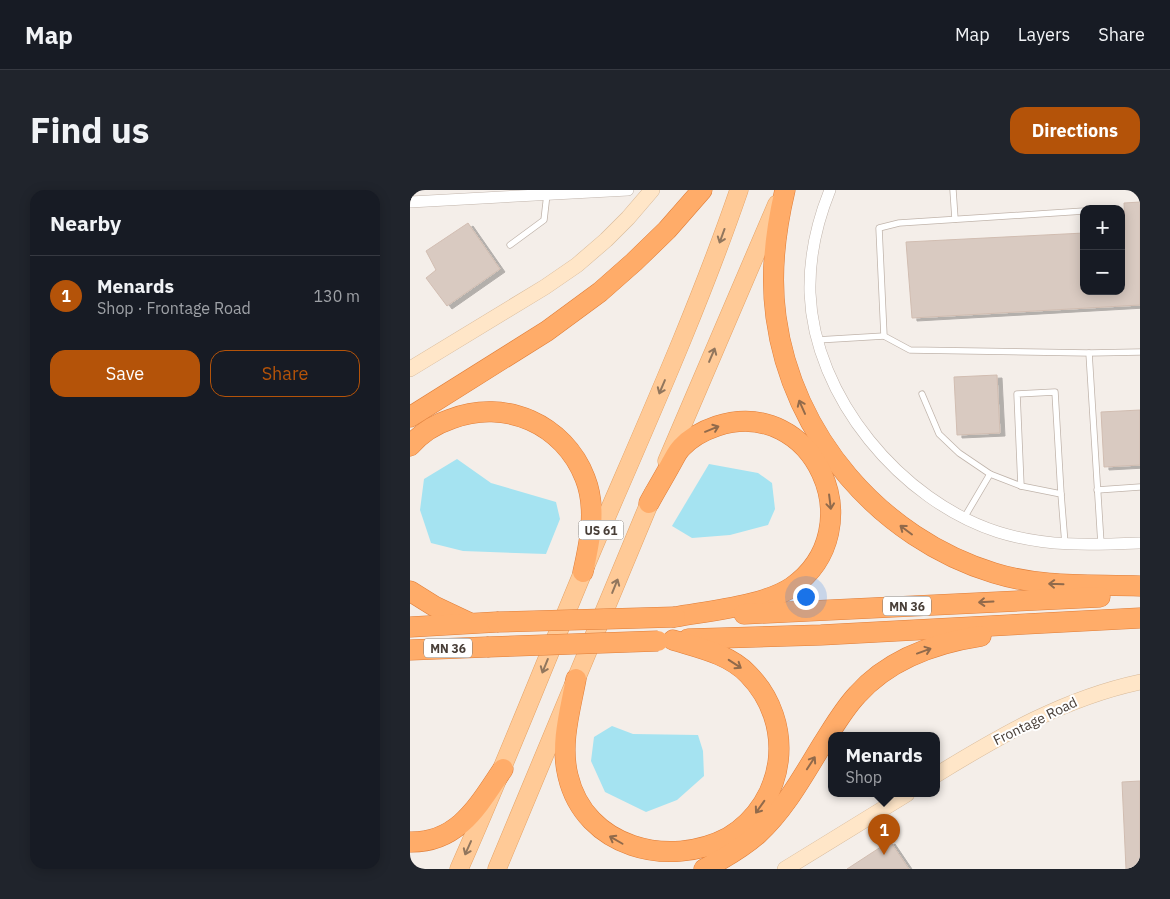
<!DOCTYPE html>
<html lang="en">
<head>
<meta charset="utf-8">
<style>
	:root { --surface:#171b24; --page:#20242c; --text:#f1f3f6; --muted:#9ea1a6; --line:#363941; --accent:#b45309 }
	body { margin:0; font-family:"IBM Plex Sans",sans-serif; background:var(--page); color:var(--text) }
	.controls { position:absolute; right:15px; top:15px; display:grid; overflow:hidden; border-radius:10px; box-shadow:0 2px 12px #0003 }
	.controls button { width:45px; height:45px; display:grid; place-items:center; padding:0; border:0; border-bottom:1px solid var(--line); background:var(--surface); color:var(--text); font:25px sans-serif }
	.you { position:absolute; left:395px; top:406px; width:18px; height:18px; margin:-12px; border:4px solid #fff; border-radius:50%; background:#1a73e8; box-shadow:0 0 0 8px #1a73e833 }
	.badge { display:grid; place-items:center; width:32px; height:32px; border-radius:50%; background:var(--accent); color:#fff; font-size:16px; font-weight:700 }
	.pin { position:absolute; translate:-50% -41px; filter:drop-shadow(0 1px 2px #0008) }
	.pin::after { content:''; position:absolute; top:26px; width:18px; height:15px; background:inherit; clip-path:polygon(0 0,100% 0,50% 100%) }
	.popup { position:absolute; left:418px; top:542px; width:112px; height:65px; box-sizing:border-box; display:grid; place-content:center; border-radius:10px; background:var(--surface); filter:drop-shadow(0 1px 4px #0005); font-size:16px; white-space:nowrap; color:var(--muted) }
	.popup b { font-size:19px; color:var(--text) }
	.popup::after { content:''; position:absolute; left:50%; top:100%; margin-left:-10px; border:10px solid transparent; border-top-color:var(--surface) }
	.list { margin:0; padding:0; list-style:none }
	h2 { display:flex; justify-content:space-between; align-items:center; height:65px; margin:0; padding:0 20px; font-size:21px }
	h2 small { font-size:16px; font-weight:400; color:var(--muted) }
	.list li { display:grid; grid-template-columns:32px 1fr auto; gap:15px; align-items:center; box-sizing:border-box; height:80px; padding:0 20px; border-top:1px solid var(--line) }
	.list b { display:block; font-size:19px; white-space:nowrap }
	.list p { margin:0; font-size:16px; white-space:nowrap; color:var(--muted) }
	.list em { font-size:16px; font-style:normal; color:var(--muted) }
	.actions { display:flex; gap:10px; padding:15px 20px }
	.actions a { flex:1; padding:11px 0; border:1px solid var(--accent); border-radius:15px; text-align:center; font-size:18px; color:var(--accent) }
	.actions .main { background:var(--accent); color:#fff }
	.map { position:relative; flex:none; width:730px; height:679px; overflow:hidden; border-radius:15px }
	header { display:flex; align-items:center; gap:30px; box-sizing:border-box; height:70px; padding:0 25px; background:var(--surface); border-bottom:1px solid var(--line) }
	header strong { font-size:24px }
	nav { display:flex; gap:28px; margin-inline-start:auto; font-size:18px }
	.intro { display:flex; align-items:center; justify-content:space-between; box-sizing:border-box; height:120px; padding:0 30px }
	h1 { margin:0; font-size:35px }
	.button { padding:12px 22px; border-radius:15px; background:var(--accent); color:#fff; font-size:18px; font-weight:700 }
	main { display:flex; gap:30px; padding:0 30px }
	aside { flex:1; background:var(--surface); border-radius:15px; box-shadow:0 2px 12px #0003 }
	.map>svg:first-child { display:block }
</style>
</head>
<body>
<header>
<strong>Map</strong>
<nav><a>Map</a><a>Layers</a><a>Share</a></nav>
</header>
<div class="intro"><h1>Find us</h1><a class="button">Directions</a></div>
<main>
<aside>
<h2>Nearby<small></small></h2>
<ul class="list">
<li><span class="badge">1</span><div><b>Menards</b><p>Shop · Frontage Road</p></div><em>130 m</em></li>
</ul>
<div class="actions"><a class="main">Save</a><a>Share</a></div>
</aside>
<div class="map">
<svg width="730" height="679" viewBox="0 0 730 679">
	<defs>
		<filter id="shadow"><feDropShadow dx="5" dy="3" stdDeviation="0" flood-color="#0004"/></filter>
	</defs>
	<rect width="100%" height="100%" fill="#f4eee9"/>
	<g fill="#a5e3f1">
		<path d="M47,269L81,293L146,312L150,329L136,364L53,361L21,353L10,320L14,289Z"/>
		<path d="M299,274L348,283L362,293L365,319L358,335L320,345L282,348L262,336Z"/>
		<path d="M202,536L223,544L288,545L293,561L294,586L267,610L236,622L195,602L181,571L184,547Z"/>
	</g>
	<g fill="#d9cac1" stroke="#d1bdb1" filter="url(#shadow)">
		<path d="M730,12V115L502,128L496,52L674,43V101H711V41L715,40L714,13Z"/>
		<path d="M58,33L90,79L37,116L16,88L26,80L16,61Z"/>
		<path d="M587,185L590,243L547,245L544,187Z"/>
		<path d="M730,220V275L694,277L691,222Z"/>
		<path d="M730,591V679H716L712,592Z"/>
		<path d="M480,651L499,679H437Z"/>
	</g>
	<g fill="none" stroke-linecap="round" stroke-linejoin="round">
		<g stroke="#c0b4ab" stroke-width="7">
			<g id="lane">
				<path d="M543,0L545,29"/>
				<path d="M674,21L489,33L469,38L474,146L500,160L679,163L691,354"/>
				<path d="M100,55L134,30L137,4"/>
				<path d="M407,150L474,146"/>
				<path d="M679,163L730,162"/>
				<path d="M512,204L529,244L549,263L580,284"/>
				<path d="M611,296L607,204L645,202L651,304"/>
				<path d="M687,300L730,297"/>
				<path d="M554,328L580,284L611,296L651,304L655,354"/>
			</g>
		</g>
		<g stroke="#c0b4ab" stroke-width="12">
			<g id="street">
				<path d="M420,0C407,32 399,68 400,103C404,207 491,311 588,342C636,357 681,355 730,353"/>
				<path d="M0,12L218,0"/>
			</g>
		</g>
		<g stroke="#d8ba9a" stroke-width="16">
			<g id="secondary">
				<path d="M0,179L135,97L167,75L196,50L218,28L242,0"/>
				<path d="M526,585C591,545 655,508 730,492"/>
				<path d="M375,679L497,604"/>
			</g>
		</g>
		<g stroke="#e5a366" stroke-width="19">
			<g id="primary">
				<path d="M257,271L367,14"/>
				<path d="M49,679C96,573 138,465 183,358C234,239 287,122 329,0"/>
				<path d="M87,679L244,302"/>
			</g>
		</g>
		<g stroke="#df7d38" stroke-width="21">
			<g id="highway">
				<path d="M375,0C365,42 360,84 366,127C382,246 470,348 584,383C632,398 681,394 730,396"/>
				<path d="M0,227L137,141L190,102L224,72L257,40L292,0"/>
				<path d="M0,256C11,243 26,234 41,229C95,208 154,234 175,288C187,318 180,351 173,382"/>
				<path d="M239,313C246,300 254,287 261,274C264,269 267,262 271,258C280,248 295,240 307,236C404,205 464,339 382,397C354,416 298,421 265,427"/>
				<path d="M0,401L24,416L60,433"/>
				<path d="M334,424L690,407"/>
				<path d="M0,437L87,432"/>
				<path d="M278,449L411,445L730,428"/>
				<path d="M0,460L77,457"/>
				<path d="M166,489C160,521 150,554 158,586C175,658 259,679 319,647C377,611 386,533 338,484C319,464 289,458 263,450"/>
				<path d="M0,652C49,653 69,614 93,579"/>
				<path d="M294,679C313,669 332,658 348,644C375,619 393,586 412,555C423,538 433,520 447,505C478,470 525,453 571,446"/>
			</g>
		</g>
		<use href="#lane" stroke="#fff" stroke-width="5.5"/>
		<use href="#street" stroke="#fff" stroke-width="11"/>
		<use href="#secondary" stroke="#ffe6c8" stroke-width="15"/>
		<use href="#primary" stroke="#ffca97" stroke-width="18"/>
		<use href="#highway" stroke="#ffac69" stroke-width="20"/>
		<g stroke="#df7d38" stroke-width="21" stroke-linecap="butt">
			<g id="highway-bridge">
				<path d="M87,432L265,427"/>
				<path d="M77,457L248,451"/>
			</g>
		</g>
		<use href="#highway-bridge" stroke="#ffac69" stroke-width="20"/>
	</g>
	<defs><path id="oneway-shaft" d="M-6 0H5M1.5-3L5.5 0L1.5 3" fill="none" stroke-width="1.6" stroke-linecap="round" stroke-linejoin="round" transform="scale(1.25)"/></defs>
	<g stroke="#91765d">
		<use href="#oneway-shaft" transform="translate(312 46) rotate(110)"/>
		<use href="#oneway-shaft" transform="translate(302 165) rotate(-67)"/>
		<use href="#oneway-shaft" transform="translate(252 197) rotate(113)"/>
		<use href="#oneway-shaft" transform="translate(205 396) rotate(-68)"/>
		<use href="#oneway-shaft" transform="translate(135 476) rotate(112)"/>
		<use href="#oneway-shaft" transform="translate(58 658) rotate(114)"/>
	</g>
	<g stroke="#916a4b">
		<use href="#oneway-shaft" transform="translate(392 217) rotate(-114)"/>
		<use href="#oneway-shaft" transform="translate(302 239) rotate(-22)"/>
		<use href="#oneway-shaft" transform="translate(420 312) rotate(83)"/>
		<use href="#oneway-shaft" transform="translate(496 340) rotate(-143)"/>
		<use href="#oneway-shaft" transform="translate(646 394) rotate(-178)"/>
		<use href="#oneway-shaft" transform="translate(576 412) rotate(177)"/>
		<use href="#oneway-shaft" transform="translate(514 461) rotate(-20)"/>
		<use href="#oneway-shaft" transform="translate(325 474) rotate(33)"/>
		<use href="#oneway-shaft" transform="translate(401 573) rotate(-57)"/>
		<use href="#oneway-shaft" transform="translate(350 617) rotate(125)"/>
		<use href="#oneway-shaft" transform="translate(206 650) rotate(-150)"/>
	</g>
	<g text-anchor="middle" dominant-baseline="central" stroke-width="4" stroke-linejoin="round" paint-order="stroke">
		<g fill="#fff" stroke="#7f7873" stroke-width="1">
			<rect x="168.5" y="330.5" width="45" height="19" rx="4"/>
			<rect x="473" y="406.5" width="48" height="19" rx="4"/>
			<rect x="14" y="448.5" width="48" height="19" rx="4"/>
		</g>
		<g font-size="12" font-weight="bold" fill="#483e37">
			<text x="191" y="340">US 61</text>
			<text x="497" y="416">MN 36</text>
			<text x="38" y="458">MN 36</text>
		</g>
		<g font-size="14" fill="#483e37" stroke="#fff">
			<text transform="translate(625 531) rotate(-26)">Frontage Road</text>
		</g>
	</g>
</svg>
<div class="controls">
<button>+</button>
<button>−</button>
</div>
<div class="you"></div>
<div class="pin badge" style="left:474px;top:665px">1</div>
<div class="popup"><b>Menards</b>Shop</div>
</div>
</main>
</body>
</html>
